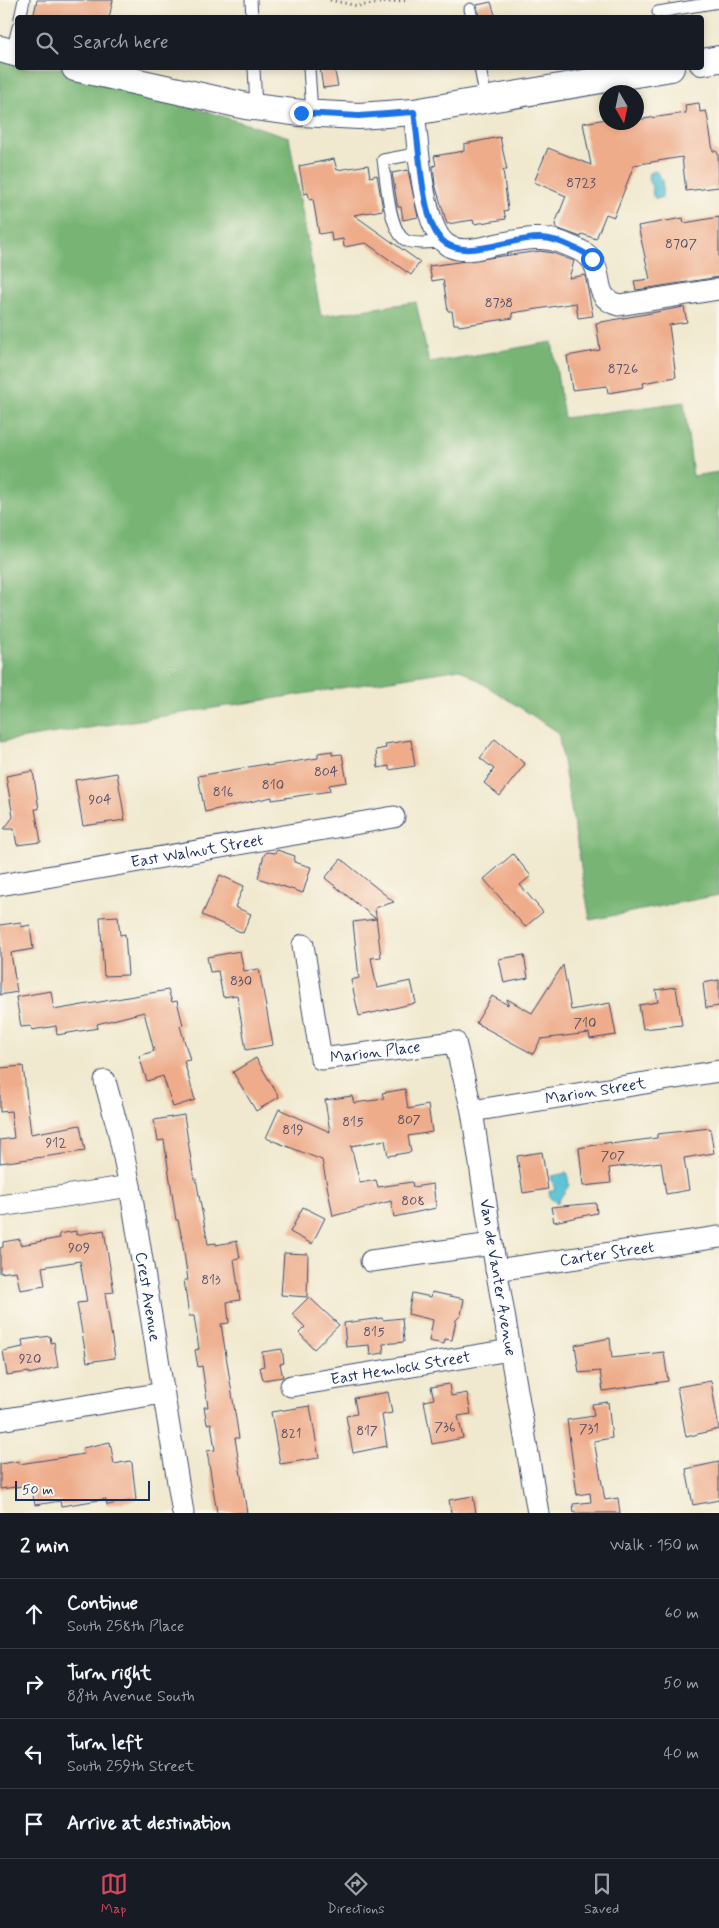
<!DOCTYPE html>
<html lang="en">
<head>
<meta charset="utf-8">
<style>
	:root { --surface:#171b24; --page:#242831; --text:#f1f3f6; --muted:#9ea1a6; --line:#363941; --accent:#d1495b }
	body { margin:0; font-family:Mynerve,sans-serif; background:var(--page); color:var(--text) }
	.compass { position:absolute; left:599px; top:85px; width:45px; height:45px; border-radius:50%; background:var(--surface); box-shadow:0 2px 8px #0003; rotate:171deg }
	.scale { position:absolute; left:15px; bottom:12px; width:135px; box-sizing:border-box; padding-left:5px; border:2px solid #1b2f5e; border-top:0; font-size:14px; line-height:18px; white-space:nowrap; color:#1b2f5e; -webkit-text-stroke:4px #fbf7ec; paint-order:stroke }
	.stop { position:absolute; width:15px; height:15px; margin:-11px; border:4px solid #1a73e8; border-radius:50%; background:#fff }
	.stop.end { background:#1a73e8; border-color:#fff; box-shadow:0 1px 5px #0008 }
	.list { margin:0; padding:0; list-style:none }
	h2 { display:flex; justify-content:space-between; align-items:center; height:65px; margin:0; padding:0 20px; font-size:21px }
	h2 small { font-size:16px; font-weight:400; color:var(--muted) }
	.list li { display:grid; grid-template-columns:32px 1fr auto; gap:15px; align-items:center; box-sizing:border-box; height:70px; padding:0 20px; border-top:1px solid var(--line) }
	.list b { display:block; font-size:19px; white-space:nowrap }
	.list p { margin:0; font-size:16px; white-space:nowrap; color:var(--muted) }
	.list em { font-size:16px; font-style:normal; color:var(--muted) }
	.icon { flex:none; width:28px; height:28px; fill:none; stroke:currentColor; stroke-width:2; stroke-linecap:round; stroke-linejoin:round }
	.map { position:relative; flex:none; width:719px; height:1513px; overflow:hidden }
	.search { position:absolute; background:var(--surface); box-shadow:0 2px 8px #0003; left:15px; right:15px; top:15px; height:55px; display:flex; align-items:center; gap:12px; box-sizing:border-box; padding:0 18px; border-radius:5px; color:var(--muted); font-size:19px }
	.sheet { height:345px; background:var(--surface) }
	nav { display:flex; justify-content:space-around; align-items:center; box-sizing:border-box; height:70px; border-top:1px solid var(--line); background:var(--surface); font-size:14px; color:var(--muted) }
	nav a { display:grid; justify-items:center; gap:2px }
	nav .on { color:var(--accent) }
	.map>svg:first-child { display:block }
</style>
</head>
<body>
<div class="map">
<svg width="719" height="1513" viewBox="0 0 719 1513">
	<rect width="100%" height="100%" fill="#fbf7ec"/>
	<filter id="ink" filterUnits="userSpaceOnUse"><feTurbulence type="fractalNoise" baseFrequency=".02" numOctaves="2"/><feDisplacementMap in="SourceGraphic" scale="10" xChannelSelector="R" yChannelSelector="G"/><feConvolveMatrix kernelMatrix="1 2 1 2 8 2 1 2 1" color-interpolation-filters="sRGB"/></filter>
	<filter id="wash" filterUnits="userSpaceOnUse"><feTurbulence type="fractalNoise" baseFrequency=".0096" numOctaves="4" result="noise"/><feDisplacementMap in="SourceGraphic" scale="20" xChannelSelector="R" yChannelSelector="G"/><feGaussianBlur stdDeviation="1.12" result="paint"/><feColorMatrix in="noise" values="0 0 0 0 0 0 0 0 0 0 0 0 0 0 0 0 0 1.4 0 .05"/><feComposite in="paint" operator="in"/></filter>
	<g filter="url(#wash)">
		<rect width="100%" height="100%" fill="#f0e9cf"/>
		<path fill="#78b575" stroke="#4a726a" d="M0,47L17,52L18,68H66L289,137L321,316L416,302L429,363L552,342L564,418L684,402L693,476L719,472V895L590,920L558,732L460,669L0,742Z"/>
		<g fill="#5bc4d7" stroke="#3b7a9a">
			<path d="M655,171C664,176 663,188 662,197L656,199L653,196L652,187L648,179L649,173Z"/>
			<path d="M567,1173L569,1185L557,1203L550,1198L549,1191L555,1190L551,1176Z"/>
		</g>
		<g id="blocks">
			<g fill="#eeac8a">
				<path d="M37,0H113L109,18H33Z"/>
				<path d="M491,2L496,18H479L477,5Z"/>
				<path d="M320,68H334L338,86L323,88Z"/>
				<path d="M699,103L700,112L706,111L707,114L713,151H716L718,154L719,187L686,191L682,157L634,165L614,217L606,214L596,239L582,234L581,237L556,228L555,224L566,196L534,182L548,148L591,165L583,123L606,119V122H636V120L686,113L685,105Z"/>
				<path d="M500,137L507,170H503L508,210L504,211L506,219L474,224L473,220L447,224L435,184L433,166L436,165L434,156L464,151V144Z"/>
				<path d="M334,159L337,170L368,165L370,177L377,175L383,210L354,215L420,262L411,275L366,243L344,247L343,239L332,241L331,232L319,234L313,199L310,200L308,193L304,194L299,166Z"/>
				<path d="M408,170L418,217L403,220L401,207H398L397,203L392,173Z"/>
				<path d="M719,217V277L636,290L634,281L650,279L638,226L683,218L684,223Z"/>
				<path d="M540,251L553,253L574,261L569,278L585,275L593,316L578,318L576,303L512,313L513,318L459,326L458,324H454L452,311H448L443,279L432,281L429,266Z"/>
				<path d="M684,307L687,322L669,325L676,377L643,383L644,387L608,393L607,386L572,390L567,356L600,350L596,323Z"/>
				<path d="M495,739L525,764L500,796L484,783L494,769L480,758Z"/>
				<path d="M411,740L415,766L389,770V766L378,768L376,750L386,748L385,744Z"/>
				<path d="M332,751V755L342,754L347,782L329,785L330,791L272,800V797L205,812L198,776L266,764L267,766L318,758V753Z"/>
				<path d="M33,771L39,809H35L41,842L17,845L14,829H4L13,817L6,776Z"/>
				<path d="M117,773L125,820L83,826L75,780Z"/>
				<path d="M277,850L295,856L294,862L311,867L303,893L258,878L264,855L267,852L275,853Z"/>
				<path d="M513,854L531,876L520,885L543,912L525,927L484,879Z"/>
				<path d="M341,859L394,902L375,908L381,957L371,958L377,988L411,981L416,1003L359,1016L351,980L359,978L353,922L376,919L325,878Z"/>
				<path d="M220,875L244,886L235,907L251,914L243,933L202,915Z"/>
				<path d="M118,916L120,935L125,934L128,975L104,976L100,917Z"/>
				<path d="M21,922V927L30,925L33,949L11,953L17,992L0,995V925Z"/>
				<path d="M240,951L244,971L259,969L273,1045L246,1050L237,995L223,997L218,971L210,972L207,957Z"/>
				<path d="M524,955L528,978L504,983L499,959Z"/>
				<path d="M563,965L571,1010L610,1003L616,1035L590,1039L589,1033L541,1039L533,1054L476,1023L492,996L508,1005L507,999L532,1013Z"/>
				<path d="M719,980V1006L706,1008L703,983Z"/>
				<path d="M676,987L682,1025L643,1029L639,1005L658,1002L656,990Z"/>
				<path d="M168,990L172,1002L177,1001L183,1025L180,1026L190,1060L184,1061L195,1100L173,1107L163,1076L147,1081L139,1056L154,1051L144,1012L97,1024L98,1028L57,1035L56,1026L32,1030L31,1026L21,1027L16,997L51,991L54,1010Z"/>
				<path d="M256,1058L279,1097L256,1111L233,1072Z"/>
				<path d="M23,1066L31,1134L80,1125L85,1151L0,1163V1140L14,1138L11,1111L0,1112V1068Z"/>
				<path d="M405,1089L408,1109L428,1105L432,1132L408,1136L411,1152L388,1156L385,1140L351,1146L360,1183L376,1180L378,1187L412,1182L413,1187L433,1184L436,1208L394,1217L391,1201L333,1216L322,1160L266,1138L279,1109L330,1132L325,1100L352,1096L354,1103L384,1099L382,1093Z"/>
				<path d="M184,1115L194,1179H196L208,1244L216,1243V1245L237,1241L240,1258L234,1259L240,1300L227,1302L229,1323L221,1324L239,1438H235L247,1513H217L207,1451L215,1450L211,1423L207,1424L204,1407H208L202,1366L198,1367L195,1350L199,1349L194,1316H189L184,1280H188L182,1239L178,1220H176L164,1140L158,1141L154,1120Z"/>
				<path d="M710,1128L714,1153L684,1158L689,1190L666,1194L661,1162L609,1168L611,1183L583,1186L579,1148L611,1142V1144L657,1138V1134Z"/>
				<path d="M542,1152L548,1189L523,1193L517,1156Z"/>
				<path d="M596,1203L597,1213L554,1222L551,1207Z"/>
				<path d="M303,1207L325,1218L312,1244L290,1232Z"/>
				<path d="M104,1230L114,1292L105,1293L115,1358L87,1362L77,1303L87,1302L80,1261L42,1267L45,1286L20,1290L16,1271L0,1273V1248L3,1247V1242L20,1239V1245L60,1238L59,1234L76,1231V1235Z"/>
				<path d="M284,1253L308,1254L307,1297L281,1295Z"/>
				<path d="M432,1292L464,1299L461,1315L456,1320L452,1340L445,1339L444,1344L429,1341L433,1320L408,1314L412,1293L431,1297Z"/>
				<path d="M309,1297L339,1325L314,1349L299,1333L305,1327L292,1314Z"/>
				<path d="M382,1318L383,1320L402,1318L404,1342L383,1344L384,1353L370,1355L369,1345L346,1347L344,1323Z"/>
				<path d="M50,1336L51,1343L54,1342L58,1367L29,1374V1372L7,1375L3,1351L23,1347L22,1340Z"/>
				<path d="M610,1338L612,1358L664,1352L668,1381L603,1391L600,1371L579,1373L575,1345Z"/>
				<path d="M282,1349L284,1363L280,1364L283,1377L263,1380L260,1367L264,1366L262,1352Z"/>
				<path d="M711,1381L719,1429L686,1437L677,1387Z"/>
				<path d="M449,1384L451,1396L467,1393L471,1414L458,1416L463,1438L432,1444L424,1401L434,1399L431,1387Z"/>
				<path d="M388,1392L392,1413L382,1415L387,1446L353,1453L346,1416L357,1414L354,1398Z"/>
				<path d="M608,1402L612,1438L594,1441L605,1500L618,1498L620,1513H574L573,1504L591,1502L590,1493L577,1495L567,1420L594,1416L592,1404Z"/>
				<path d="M310,1406L319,1458L280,1464L271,1412Z"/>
				<path d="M110,1442L114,1464L130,1461L132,1463L136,1500L107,1505L106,1499L61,1506L60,1501L35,1505L31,1485L0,1489V1464L19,1461V1464L84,1454L83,1448Z"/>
				<path d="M719,1462V1500L693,1505L686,1469Z"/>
				<path d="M473,1496L476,1513H451L449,1500Z"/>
			</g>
		</g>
	</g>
	<g filter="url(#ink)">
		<use href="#blocks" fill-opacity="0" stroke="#3b4b6f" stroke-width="1"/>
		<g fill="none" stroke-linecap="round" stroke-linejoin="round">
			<g stroke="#3b4b6f" stroke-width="13">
				<g id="service">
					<path d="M251,0L252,18"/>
					<path d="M470,9L472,18"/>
					<path d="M658,12L719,2"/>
					<path d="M20,18L24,0"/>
					<path d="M12,52L18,27"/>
					<path d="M254,68L256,107"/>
					<path d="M309,68L312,113"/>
					<path d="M480,68L486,100"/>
					<path d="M420,153L383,160C386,178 389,234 407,241C418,245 431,242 442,242"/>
				</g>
			</g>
			<g stroke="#3b4b6f" stroke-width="23">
				<g id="minor">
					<path d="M414,112C418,141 422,236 451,247C467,254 487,246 503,243C523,239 544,235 563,243C572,247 586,251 592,260C604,277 592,298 619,305L719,289"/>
					<path id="s1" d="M0,885L394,817"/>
					<path id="s2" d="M303,945L321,1059L455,1042L472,1111L492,1244L538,1513"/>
					<path id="s3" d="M105,1081L118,1129L130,1186L183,1513"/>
					<path id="s4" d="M472,1111L719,1071"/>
					<path d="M0,1206L130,1186"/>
					<path d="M371,1261L492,1244"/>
					<path id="s5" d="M496,1270L719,1237"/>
					<path id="s6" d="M291,1386L510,1350"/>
					<path d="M0,1420L163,1393"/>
				</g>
			</g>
			<g stroke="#3b4b6f" stroke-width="28">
				<g id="tertiary">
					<path d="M0,49L18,54"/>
					<path d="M702,62L719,59"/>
					<path d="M75,68L246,106L301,113L359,116L414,112L671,68"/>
				</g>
			</g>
			<path stroke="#3b4b6f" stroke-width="3" stroke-dasharray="1 4" stroke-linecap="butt" d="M330,0L358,6L405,0"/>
			<use href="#service" stroke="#fff" stroke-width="11"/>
			<use href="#minor" stroke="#fff" stroke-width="21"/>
			<use href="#tertiary" stroke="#fff" stroke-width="26"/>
		</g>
	</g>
	<g fill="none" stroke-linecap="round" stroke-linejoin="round" filter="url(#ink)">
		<path stroke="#1a73e8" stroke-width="6" d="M301,113L359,116L414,112C419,144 421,202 434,229C453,269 506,237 540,238C552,238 561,242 572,247C580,250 586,253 592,259"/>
	</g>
	<g text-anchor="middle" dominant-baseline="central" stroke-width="4.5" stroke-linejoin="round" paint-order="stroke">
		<g font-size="14" fill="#504e69">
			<text x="581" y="183">8723</text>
			<text x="681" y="244">8707</text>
			<text x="499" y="303">8738</text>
			<text x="623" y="369">8726</text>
			<text x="326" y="772">804</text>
			<text x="273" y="785">810</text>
			<text x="223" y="792">816</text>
			<text x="100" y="800">904</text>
			<text x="241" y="981">830</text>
			<text x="585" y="1023">710</text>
			<text x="409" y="1120">807</text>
			<text x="353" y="1122">815</text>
			<text x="293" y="1130">819</text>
			<text x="56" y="1143">912</text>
			<text x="613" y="1156">707</text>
			<text x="413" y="1201">808</text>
			<text x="79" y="1248">909</text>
			<text x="211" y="1280">813</text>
			<text x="374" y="1332">815</text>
			<text x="30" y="1359">920</text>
			<text x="445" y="1427">736</text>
			<text x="589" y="1429">731</text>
			<text x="367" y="1431">817</text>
			<text x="291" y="1434">821</text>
		</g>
		<g font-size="16" fill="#1b2f5e" stroke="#fbf7ec">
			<text stroke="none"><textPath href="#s1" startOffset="200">East Walnut Street</textPath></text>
			<text stroke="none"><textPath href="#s2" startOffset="170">Marion Place</textPath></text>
			<text stroke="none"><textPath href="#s4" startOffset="125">Marion Street</textPath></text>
			<text stroke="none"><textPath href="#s5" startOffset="112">Carter Street</textPath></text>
			<text stroke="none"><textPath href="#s2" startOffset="490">Van de Vanter Avenue</textPath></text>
			<text stroke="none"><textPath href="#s3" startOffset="220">Crest Avenue</textPath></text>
			<text stroke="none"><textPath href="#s6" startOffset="111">East Hemlock Street</textPath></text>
		</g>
	</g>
</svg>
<svg class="compass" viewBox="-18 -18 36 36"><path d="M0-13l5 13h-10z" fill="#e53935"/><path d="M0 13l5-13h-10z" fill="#9ea1a6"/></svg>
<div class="scale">50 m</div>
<div class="stop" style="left:592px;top:259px"></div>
<div class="stop end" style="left:301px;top:113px"></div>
<div class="search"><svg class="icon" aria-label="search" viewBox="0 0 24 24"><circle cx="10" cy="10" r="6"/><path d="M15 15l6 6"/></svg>Search here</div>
</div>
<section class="sheet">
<h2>2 min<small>Walk · 150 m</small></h2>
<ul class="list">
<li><svg class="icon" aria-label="ahead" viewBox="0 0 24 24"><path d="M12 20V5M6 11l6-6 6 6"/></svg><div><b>Continue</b><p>South 258th Place</p></div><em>60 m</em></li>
<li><svg class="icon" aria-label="right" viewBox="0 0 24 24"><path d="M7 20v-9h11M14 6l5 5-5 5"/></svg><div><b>Turn right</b><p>88th Avenue South</p></div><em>50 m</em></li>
<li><svg class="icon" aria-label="left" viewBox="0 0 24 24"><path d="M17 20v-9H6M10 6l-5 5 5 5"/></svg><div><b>Turn left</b><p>South 259th Street</p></div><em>40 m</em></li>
<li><svg class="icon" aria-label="arrive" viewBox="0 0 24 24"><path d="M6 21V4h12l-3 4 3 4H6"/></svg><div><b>Arrive at destination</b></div></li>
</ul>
</section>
<nav>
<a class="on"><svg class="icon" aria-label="map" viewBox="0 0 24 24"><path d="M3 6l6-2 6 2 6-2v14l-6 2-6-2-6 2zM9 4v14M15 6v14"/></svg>Map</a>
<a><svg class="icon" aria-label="directions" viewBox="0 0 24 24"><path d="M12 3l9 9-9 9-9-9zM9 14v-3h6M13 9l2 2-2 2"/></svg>Directions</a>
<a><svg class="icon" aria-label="saved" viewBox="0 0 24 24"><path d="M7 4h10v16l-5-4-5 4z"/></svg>Saved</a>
</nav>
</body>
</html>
